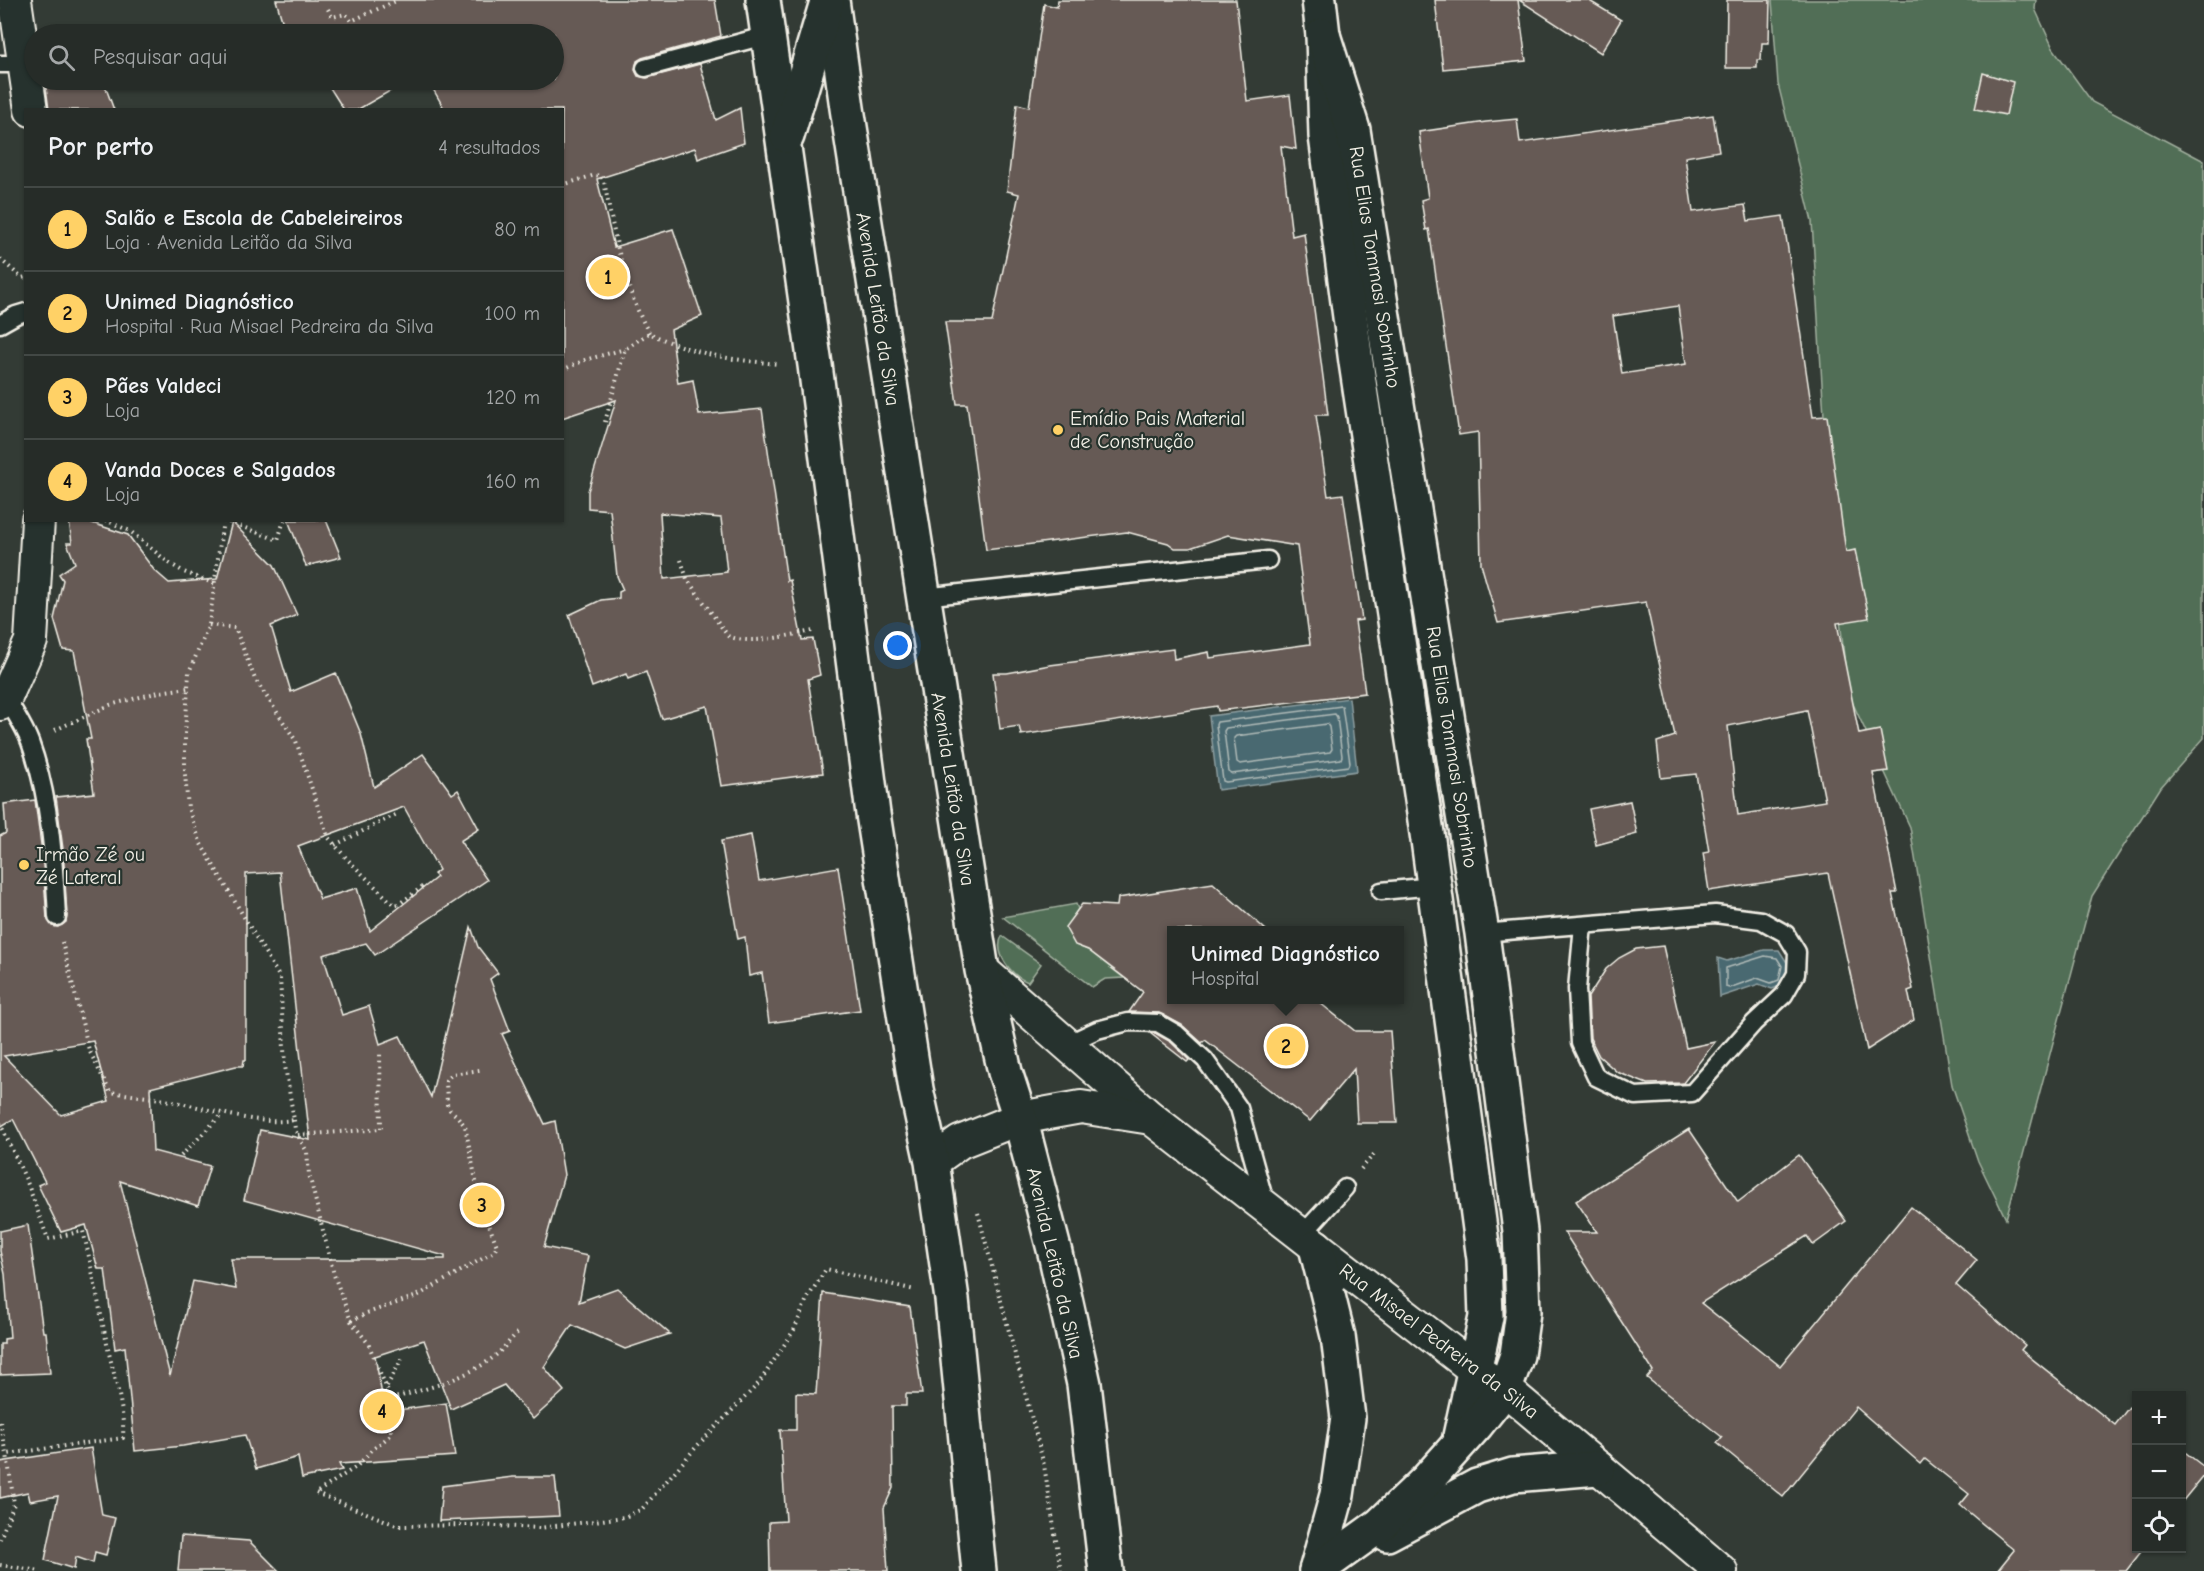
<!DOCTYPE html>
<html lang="pt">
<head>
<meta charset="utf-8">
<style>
	:root { --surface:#262c28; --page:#2e3430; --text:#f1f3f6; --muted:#a4a7a8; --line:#424845; --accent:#ffd166 }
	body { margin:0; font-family:"Comic Neue",sans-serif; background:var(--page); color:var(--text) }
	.controls { position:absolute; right:18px; bottom:18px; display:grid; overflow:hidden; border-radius:0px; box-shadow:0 2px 4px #0004 }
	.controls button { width:54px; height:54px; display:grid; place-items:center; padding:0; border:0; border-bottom:2px solid var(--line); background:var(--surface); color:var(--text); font:30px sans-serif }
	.you { position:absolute; left:898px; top:646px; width:21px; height:21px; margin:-15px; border:4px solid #fff; border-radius:50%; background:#1a73e8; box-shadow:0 0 0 9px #1a73e833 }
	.badge { display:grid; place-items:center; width:39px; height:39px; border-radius:50%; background:var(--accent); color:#111; font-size:20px; font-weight:700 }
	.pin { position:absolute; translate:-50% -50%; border:3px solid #fff; box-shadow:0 2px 6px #0006 }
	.popup { position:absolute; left:1167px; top:926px; width:237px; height:78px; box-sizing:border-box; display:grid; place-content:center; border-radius:0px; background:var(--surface); filter:drop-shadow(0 2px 4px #0005); font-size:20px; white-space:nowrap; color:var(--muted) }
	.popup b { font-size:22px; color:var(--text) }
	.popup::after { content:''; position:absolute; left:50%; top:100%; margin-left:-12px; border:12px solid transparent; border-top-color:var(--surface) }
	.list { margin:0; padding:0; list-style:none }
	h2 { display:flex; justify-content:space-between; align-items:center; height:78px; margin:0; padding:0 24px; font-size:26px }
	h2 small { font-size:20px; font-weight:400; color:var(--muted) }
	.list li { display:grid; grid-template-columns:39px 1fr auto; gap:18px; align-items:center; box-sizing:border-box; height:84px; padding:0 24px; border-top:2px solid var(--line) }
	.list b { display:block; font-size:22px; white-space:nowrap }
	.list p { margin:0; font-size:20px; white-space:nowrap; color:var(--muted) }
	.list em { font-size:20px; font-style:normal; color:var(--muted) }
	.icon { flex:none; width:33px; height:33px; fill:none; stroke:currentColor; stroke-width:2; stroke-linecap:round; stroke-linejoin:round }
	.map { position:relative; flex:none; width:2204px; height:1571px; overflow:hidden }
	.search { position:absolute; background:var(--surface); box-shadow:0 2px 4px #0004; left:24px; top:24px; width:540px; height:66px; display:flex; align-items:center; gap:15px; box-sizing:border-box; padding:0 21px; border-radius:33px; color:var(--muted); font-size:22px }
	.panel { position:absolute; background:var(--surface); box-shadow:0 2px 4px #0004; left:24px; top:108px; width:540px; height:414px; border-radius:0px }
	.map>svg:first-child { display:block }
</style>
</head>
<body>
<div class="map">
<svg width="2204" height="1571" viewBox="0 0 2204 1571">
	<rect width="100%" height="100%" fill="#333b35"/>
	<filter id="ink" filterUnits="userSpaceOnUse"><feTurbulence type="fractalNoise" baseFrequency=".0167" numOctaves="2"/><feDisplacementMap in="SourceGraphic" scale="12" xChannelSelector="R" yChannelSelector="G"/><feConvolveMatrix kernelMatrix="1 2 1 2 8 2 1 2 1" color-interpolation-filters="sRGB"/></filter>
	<g filter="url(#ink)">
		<g fill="#516e56" stroke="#a2b09f" stroke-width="1.5">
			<path d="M1772,0H2036L2035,9L2053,48L2092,102L2204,161V738L2161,787L2092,896L2006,1219L1978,1161L1952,1085L1910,827L1848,693L1832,546L1812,221L1778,84Z"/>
			<path d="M1076,904L1078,909L1066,927L1075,945L1088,950L1124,978L1105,979L1092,987L1003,917Z"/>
			<path d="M1002,936L1041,964L1028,982C1012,976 993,954 1002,936Z"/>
		</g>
		<g fill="#4a6971" stroke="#8e9fa1" stroke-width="1.5">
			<path d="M1349,698L1357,771L1218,790L1209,716Z"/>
			<path d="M1764,950H1779L1788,964L1786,984L1772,989L1759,984L1720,997L1718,958L1727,961Z"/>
		</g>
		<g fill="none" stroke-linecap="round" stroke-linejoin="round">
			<g stroke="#b0bbb8" stroke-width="1.5">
				<path d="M1342,706L1350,763L1349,766L1226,782L1223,781L1216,725L1217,722Z"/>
				<path d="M1335,714L1337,717L1342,756L1341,759L1232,774L1229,772L1224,731L1226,728Z"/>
				<path d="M1327,724L1329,727L1332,749L1330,752L1240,764L1237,762L1234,738L1236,736Z"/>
				<path d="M1765,956L1777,958L1782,966L1779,980L1771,983L1757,978L1729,988L1726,987V968Z"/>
			</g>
		</g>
		<g fill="#665a55" stroke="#f4f1e8" stroke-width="1.5" fill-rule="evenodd">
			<path d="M276,0H715L721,36L642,58L637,61L635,70L638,76L647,78L700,64L716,120L740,108L744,143L698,159L695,148L597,179L614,247L673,229L702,316L671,330L678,383L693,380L699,415L762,409L787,581L790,580L802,640L813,639L820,675L808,679L823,773L721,786L707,706L662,719L646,672L628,679L626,674L592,687L569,615L601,600L619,598V592L623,590L617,576L610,510L588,508V491L616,400L562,418V110H445L428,80H554V34H286ZM660,513L721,518L727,572L664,579Z"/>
			<path d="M1058,0H1236L1247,101L1290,95L1296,149L1281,146L1292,236L1304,233L1328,415H1316L1328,496L1343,494L1362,620L1355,621L1365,693L1218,711L1217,706L1021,735L1019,726L1000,729L993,673H1007L1050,665L1173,649L1174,659L1209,652L1210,658L1310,644L1297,546L1228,535L1190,548H1175L1168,543L1127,532L986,550L967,404H957L945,322H992L1019,194L1007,191L1017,104L1029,107L1044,4L1057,7Z"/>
			<path d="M1435,0H1518L1526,61L1443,69Z"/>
			<path d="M1519,0H1588L1621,20L1601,53Z"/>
			<path d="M1727,0H1770L1769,43H1762L1761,60H1757V68H1726Z"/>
			<path d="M1983,73L2013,82L2006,115L1975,109Z"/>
			<path d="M45,80H103L114,110H49Z"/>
			<path d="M332,80H409L357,110H344L327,83Z"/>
			<path d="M1713,115L1719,151L1685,157L1693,212L1745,205L1748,221L1783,216L1813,417L1827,416L1846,552L1855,550L1869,618L1837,623L1859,734L1880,730L1888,771L1873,773L1897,893H1892L1913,989L1908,991L1914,1020L1867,1050L1828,873L1709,891L1703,853L1709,852L1696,774L1661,778L1657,742L1675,736L1646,602L1498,623L1481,564L1478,432L1459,435L1429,229L1426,230L1421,200L1428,198L1419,132L1486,122L1517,119L1520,143ZM1678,306L1686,364L1622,374L1613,316ZM1807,710L1825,801L1738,815L1728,726Z"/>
			<path d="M69,520H83L128,535L154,570L169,583L217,579L232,522L274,565L297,615L271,626L291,692L336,673L361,734L374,787L423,754L452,794L458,790L479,829L460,841L487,880L375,955L366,943L323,955L342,1015L369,1006L380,1044L400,1036L431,1097L471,927L478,947L498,973L490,979L510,1031L502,1034L545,1124L555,1121L564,1175L544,1247L588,1256L579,1302L617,1288L670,1334L625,1349L572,1325L544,1367L564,1391L533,1419L504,1385L451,1409L424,1340L375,1356L385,1412L446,1403L455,1456L339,1464L342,1470L302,1478L298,1457L256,1469L245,1435L183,1446L135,1451L125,1347L115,1349L105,1269H98L86,1225L61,1232L38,1185L45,1182L13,1119L0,1127V836L6,833L4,804L35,800L42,852L47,918L52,926L58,927L66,922L67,916L63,849L56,797L94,793L86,739H91L74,651L63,650L54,619L63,580L59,574L75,563L67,543H72ZM404,807L439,870L434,874L437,877L370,931L357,888L320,899L298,846ZM280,872L310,1140L260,1130L244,1200L445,1256V1259H231L236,1289L193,1281L170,1376L120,1181L198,1206L210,1166L153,1151L150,1088L236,1066H243L244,1060H246V874ZM93,1041L109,1101L61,1115L4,1056Z"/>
			<path d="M288,520H326L341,557L306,566Z"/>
			<path d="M1630,801L1637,834L1596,845L1589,809Z"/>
			<path d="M751,835L759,881L838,867L860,1010L769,1023L762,973L749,976L745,937L738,939L721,841Z"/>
			<path d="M1213,883L1266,930H1172V999H1315L1355,1031H1390L1397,1123H1357L1354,1069L1310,1121L1205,1040L1202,1043L1182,1025L1159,1013L1129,1012L1143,992L1088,950L1075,945L1065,927L1082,904L1117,906L1118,898Z"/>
			<path d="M1663,946L1686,1048L1715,1042L1683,1083L1647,1084L1617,1072L1599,1056L1590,1038L1588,997L1606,969L1619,958L1636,949Z"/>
			<path d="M1150,1033H1155L1171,1042L1189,1060L1187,1062Z"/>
			<path d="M1689,1129L1738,1202L1799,1155L1846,1221L1813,1245L1807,1236L1701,1303L1780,1366L1911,1207L1977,1260L1956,1285L2025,1345L2021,1350L2115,1425L2129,1407L2136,1413V1548H2144L2126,1571H1997L2014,1550L1960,1505L1969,1494L1925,1459L1921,1464L1856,1407L1783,1497L1717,1443L1722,1437L1647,1378L1653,1371L1564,1232H1597L1576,1201Z"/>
			<path d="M28,1225L43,1332H46L50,1373L0,1375V1344H4V1339L10,1338L5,1274L0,1251V1231Z"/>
			<path d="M823,1293L910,1307L922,1394H906V1406H892L893,1488L884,1508L888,1571H770L769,1522L786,1521L780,1430H796V1393L816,1394Z"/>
			<path d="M91,1448L102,1515L115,1518L106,1555L95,1552L93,1563L76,1557L74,1569L45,1560L58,1496L30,1501L28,1492L0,1498V1462Z"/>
			<path d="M2181,1449L2204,1467V1475L2181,1503Z"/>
			<path d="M513,1477H555L559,1516L439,1521L442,1486Z"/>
			<path d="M181,1536L249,1541L279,1571H178Z"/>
		</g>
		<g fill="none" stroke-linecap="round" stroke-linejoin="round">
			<g stroke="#f4f1e8" stroke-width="21">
				<g id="service">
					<path d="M0,64H24"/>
					<path d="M645,68L768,35"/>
					<path d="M0,324L16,315L26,312"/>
					<path d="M923,597L1268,560"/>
					<path d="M6,697C14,712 24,726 30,742C50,797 54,859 57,917"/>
					<path d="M1381,891L1434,886"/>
					<path d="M1482,933L1715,914L1761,920L1786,934L1797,952L1796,974L1784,995L1754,1023L1692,1093L1635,1096L1596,1077L1580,1043L1577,989L1583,925"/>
					<path d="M1067,1044L1097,1030L1128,1022L1158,1023L1177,1034L1205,1060L1239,1108L1265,1202"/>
					<path d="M1301,1236L1345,1188"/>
				</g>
			</g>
			<g stroke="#f4f1e8" stroke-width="36">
				<g id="minor">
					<path d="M15,0L31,110"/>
					<path d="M0,704L6,697L31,641L38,520"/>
					<path d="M982,970L1151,1118L1475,1370L1505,1389L1721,1571"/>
					<path d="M932,1162L960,1142L1020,1118L1081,1107L1151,1118"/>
				</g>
			</g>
			<g stroke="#f4f1e8" stroke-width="38">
				<g id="tertiary">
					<path d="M763,0L815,365L873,814L916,1089L932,1162L952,1299L979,1571"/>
					<path d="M832,0L847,108L982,970L1005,1072L1020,1118L1055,1253L1084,1384L1106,1571"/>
					<path d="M1319,0L1323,35L1326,136L1356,362L1428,840L1484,1259L1486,1317L1459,1441"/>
					<path d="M787,136L827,2"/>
					<path d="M1316,1247L1338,1336L1348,1418L1337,1495L1316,1571"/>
					<path d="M1387,1534L1477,1486L1513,1475L1598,1468"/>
					<path d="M1316,1571L1380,1525L1426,1481L1477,1424L1505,1389L1517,1355L1523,1312L1520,1231L1482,933L1353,130L1323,35"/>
				</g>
			</g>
			<g stroke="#f4f1e8" stroke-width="4" stroke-dasharray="1.5 4.5" stroke-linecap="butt">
				<path d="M328,9L332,17L346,14L351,21L398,0"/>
				<path d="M562,185L595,175L601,176L604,181C614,233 623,286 649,333"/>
				<path d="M0,259L22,278L26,277"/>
				<path d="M562,370L585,360L625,349"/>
				<path d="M605,422L625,349L649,333C693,354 730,360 779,364"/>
				<path d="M105,520L130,531L169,563L184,572L215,584"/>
				<path d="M223,520L278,540L284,520"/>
				<path d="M681,560L687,579L728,636C751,646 788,635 813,631"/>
				<path d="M209,625L235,628L255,679L296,741L328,837L348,860L394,905L399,904L426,884"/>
				<path d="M55,730L110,705L159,692L188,688"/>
				<path d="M335,845L399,813"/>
				<path d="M62,942L89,1050L110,1092C130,1095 151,1097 170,1101C210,1108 254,1126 294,1120L285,1066L280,978L201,844L188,808L185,774V734L189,672L209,625L223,520"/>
				<path d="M294,1120L295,1130L307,1152L309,1174L334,1275L351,1321L368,1343L391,1399V1435L373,1449L356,1467L316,1493"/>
				<path d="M0,1123L27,1182L48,1239L83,1231C92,1267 98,1302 106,1339C112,1371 125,1405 123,1438L7,1454"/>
				<path d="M298,1135L381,1129L380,1052"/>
				<path d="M181,1156L223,1113"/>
				<path d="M1361,1169L1375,1153"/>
				<path d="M978,1213L1044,1465L1061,1571"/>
				<path d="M351,1321L367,1313L417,1296L494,1252L497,1246L480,1201L465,1126L457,1116L450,1110L447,1104L446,1080L452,1074L480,1070"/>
				<path d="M387,1386L404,1355"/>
				<path d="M391,1399C425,1389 462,1380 491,1359C501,1352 509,1341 518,1332"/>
				<path d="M0,1422L7,1454L14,1504L0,1539"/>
				<path d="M316,1493L399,1526L474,1525L540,1528L625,1517L642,1509L698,1445L759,1383L794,1330L807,1299L826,1269L915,1290"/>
				<path d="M0,1565L40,1571"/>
			</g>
			<use href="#service" stroke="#26332d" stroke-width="16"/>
			<use href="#minor" stroke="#26332d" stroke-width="32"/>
			<use href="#tertiary" stroke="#26332d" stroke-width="33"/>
		</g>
	</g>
	<g fill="#ffd166" stroke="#26332d" stroke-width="2">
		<circle cx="1058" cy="430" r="6"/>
		<circle cx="24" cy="865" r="6"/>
	</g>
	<g text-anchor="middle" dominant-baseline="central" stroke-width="4.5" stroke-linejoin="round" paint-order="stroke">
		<g font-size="20" fill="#f4f1e8" stroke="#26332d">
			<text transform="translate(1375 267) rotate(81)">Rua Elias Tommasi Sobrinho</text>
			<text transform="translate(878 309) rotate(81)">Avenida Leitão da Silva</text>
			<text transform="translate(1452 747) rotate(81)">Rua Elias Tommasi Sobrinho</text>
			<text transform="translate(953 789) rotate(81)">Avenida Leitão da Silva</text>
			<text transform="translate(1055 1263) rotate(77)">Avenida Leitão da Silva</text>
			<text transform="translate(1439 1341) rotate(37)">Rua Misael Pedreira da Silva</text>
		</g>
		<g font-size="20" fill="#f4f1e8" stroke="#26332d" text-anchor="start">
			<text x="1070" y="418">Emídio Pais Material<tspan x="1070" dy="23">de Construção</tspan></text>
			<text x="36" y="854">Irmão Zé ou<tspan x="36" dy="23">Zé Lateral</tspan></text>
		</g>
	</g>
</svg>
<div class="controls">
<button>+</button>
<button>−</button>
<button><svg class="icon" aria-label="locate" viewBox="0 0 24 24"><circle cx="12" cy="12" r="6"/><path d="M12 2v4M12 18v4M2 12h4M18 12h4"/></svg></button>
</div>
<div class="you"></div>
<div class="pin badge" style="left:608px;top:277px">1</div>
<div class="pin badge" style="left:1286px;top:1046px">2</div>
<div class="popup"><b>Unimed Diagnóstico</b>Hospital</div>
<div class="pin badge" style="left:482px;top:1205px">3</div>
<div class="pin badge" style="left:382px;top:1411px">4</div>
<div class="search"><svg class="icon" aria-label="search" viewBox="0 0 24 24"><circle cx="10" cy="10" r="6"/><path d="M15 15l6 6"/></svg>Pesquisar aqui</div>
<section class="panel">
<h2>Por perto<small>4 resultados</small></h2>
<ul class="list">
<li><span class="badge">1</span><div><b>Salão e Escola de Cabeleireiros</b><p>Loja · Avenida Leitão da Silva</p></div><em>80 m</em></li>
<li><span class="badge">2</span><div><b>Unimed Diagnóstico</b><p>Hospital · Rua Misael Pedreira da Silva</p></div><em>100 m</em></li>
<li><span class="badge">3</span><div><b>Pães Valdeci</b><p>Loja</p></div><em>120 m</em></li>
<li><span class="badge">4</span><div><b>Vanda Doces e Salgados</b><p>Loja</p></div><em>160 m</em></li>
</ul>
</section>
</div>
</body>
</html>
